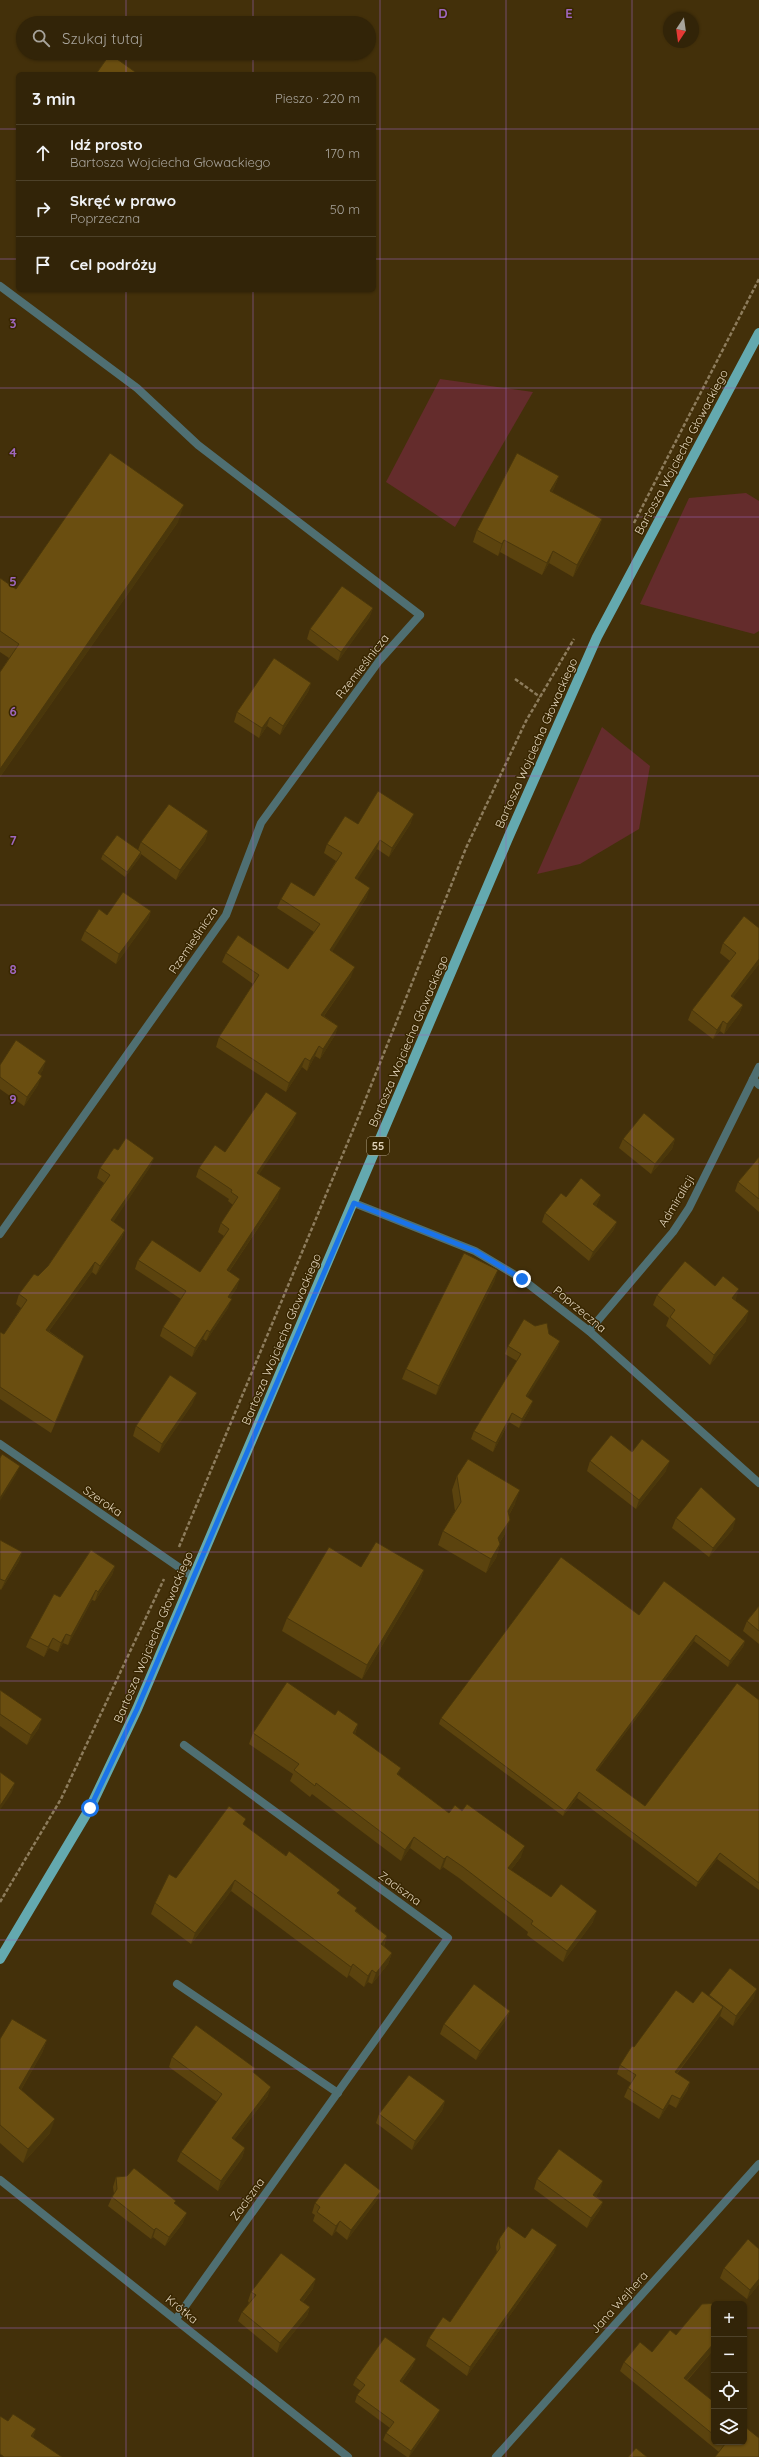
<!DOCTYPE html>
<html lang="pl">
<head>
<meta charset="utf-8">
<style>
	:root { --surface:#322408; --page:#3a2c12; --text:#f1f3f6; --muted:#a8a49c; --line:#4d4129 }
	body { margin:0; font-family:Quicksand,sans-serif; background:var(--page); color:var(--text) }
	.controls { position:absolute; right:12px; bottom:12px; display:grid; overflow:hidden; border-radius:6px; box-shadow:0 1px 3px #0004 }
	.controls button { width:36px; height:36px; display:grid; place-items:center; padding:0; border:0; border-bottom:1px solid var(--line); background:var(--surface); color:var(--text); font:20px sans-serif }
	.compass { position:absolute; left:663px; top:12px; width:36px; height:36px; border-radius:50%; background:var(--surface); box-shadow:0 1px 3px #0004; rotate:193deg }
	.stop { position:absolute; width:12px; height:12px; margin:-9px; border:3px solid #1a73e8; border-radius:50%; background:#fff }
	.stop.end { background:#1a73e8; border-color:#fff; box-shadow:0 1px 4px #0008 }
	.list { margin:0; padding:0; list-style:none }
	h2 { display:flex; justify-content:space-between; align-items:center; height:52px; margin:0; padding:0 16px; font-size:17px }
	h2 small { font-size:13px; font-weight:400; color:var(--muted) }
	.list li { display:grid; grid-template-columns:26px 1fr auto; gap:12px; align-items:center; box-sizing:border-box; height:56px; padding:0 16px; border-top:1px solid var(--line) }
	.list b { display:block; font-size:15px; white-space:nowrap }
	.list p { margin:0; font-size:13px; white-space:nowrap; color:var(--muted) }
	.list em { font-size:13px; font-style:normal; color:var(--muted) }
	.icon { flex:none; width:22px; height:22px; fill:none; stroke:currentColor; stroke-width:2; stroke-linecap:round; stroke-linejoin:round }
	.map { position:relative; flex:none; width:759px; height:2457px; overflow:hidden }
	.search { position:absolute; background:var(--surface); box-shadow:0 1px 3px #0004; left:16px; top:16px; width:360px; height:44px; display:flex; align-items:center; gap:10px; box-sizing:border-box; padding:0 14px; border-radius:22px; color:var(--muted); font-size:15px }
	.panel { position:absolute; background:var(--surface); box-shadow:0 1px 3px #0004; left:16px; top:72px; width:360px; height:220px; border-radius:6px }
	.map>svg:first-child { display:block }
</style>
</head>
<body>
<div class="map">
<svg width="759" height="2457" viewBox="0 0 759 2457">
	<rect width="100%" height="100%" fill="#43300a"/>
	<g fill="#642c2c">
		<path d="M440,379L533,392L455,527L386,482Z"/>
		<path d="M746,493L759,501V631L754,634L640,604L689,498Z"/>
		<path d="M602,727L650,766L639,829L580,864L537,874Z"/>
	</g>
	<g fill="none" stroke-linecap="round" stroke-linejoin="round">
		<g stroke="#8d7c5c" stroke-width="2.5" stroke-dasharray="4 2" stroke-linecap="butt">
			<path d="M634,523L759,279"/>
			<path d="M515,679L540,697"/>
			<path d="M179,1547L358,1118L466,848L526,721L574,639"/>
			<path d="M0,1902L61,1799L164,1579"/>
		</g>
		<path stroke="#4f6f72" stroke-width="8" d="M0,286L137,388L198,445L420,615"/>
		<g stroke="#4f6f72" stroke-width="8">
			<path d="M753,1079L759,1085"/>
			<path d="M354,1203L475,1251L522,1279L589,1331L759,1483"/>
			<path d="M0,1234L226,915L261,823L379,661L420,615"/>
			<path d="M589,1331L673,1232L689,1208L759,1067"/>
			<path d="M0,1444L193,1577"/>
			<path d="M177,1984L338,2093"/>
			<path d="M0,2180L348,2457"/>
			<path d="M176,2319L448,1938L184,1745"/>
			<path d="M496,2457L759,2164"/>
		</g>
		<path stroke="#64a9af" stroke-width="10" d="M0,1959L90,1808L137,1709L509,836L597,637L759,333"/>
	</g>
	<g fill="#5b430e">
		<path d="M559,476L554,488L552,492L602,519L598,531L573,577L549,563L542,575L500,552L498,556L473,542L477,530Z"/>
		<path d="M178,522L0,777V672L9,658L0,652V578L16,589Z"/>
		<path d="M373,608L369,618L338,661L307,639L310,629Z"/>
		<path d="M311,683L308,692L280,735L267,726L259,738L234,722L237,712Z"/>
		<path d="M411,823L389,857L377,849L357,879L367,897L332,951L351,977L324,1016L338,1026L335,1035L320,1059L315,1056L307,1071L302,1067L286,1092L216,1047L219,1037L253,984L222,962L226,953L288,969L314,932L277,908L281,899L314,896L336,861L324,853L327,844L358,824Z"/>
		<path d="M208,831L205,841L176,880L141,854L140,857L125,877L101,859L103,854L138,850L141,842Z"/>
		<path d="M151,911L148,920L116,964L81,940L85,931L107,915Z"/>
		<path d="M759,928V964L733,997L743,1005L739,1014L724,1034L720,1031L713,1039L688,1020L692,1010L730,961L720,953L723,943Z"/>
		<path d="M0,1065L43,1070L40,1074L38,1085L24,1106L0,1089Z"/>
		<path d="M294,1122L259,1174L278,1198L229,1272L237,1288L230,1298L228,1308L206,1341L203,1339L192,1357L160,1336L163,1327L181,1299L135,1269L138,1260L200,1272L224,1236L218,1232L221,1223L233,1205L228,1201L229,1199L196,1177L199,1168L225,1152Z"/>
		<path d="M623,1139H675L672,1149L651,1174L619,1148Z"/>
		<path d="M118,1150L154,1158L150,1167L113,1222L125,1230L121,1239L96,1275L92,1272L49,1331L84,1356L80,1365L51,1433L0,1399V1332L4,1334L21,1308L16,1304L19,1294L38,1276L48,1266L104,1183L97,1178L100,1168Z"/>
		<path d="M759,1157V1212L735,1191L738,1182Z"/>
		<path d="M601,1195L597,1204L596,1206L617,1222L613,1231L589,1261L542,1222L545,1213L566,1197Z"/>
		<path d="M495,1280L436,1395L402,1379L406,1369Z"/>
		<path d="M715,1286L736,1299L735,1300L746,1321L710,1365L666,1326L669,1318L653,1305L657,1295Z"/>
		<path d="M549,1334L560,1341L557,1349L527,1397L530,1409L519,1428L509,1422L493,1452L471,1439L474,1431L517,1361L505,1354L508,1346Z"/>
		<path d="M193,1403L159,1453L133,1436L136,1426Z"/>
		<path d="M632,1452L666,1471L636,1509L587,1471L590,1461Z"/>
		<path d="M457,1476L515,1504L509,1515L505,1534L500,1542V1544L496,1558L486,1573L438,1545L443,1531L455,1511L452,1490Z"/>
		<path d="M676,1518L733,1529L709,1557L672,1528Z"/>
		<path d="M0,1540L22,1552L19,1561L1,1590L0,1589Z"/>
		<path d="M115,1566L112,1575L95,1601L92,1600L68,1645L63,1643L58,1652L49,1648L44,1657L26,1647L30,1638L60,1597Z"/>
		<path d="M424,1570L419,1584L362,1679L282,1631L287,1618Z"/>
		<path d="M759,1606V1644L743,1631L747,1621Z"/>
		<path d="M639,1615L745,1641L743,1647L728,1667L694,1641L597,1771L645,1806L759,1700V1890L717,1859L696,1887L577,1798L563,1816L439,1724L441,1718Z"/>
		<path d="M0,1690L39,1728L27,1745L0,1726Z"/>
		<path d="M335,1715L358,1724L355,1734L399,1775L449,1813L521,1857L511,1870L551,1897L593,1922L563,1962L527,1935L528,1932L459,1878L443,1867L440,1870L410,1848L401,1861L312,1794L310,1797L290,1781L293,1774L249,1744L253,1733Z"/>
		<path d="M244,1825L338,1893L356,1911L387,1936L384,1946L392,1953L388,1964L372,1984L368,1982L364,1987L349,1975L347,1978L231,1891L191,1944L151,1914L155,1903L176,1878Z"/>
		<path d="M709,1995L754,1998L733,2026L720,2016L677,2074L690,2082L687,2091L676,2108L669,2104L659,2119L624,2097L628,2088L631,2083L617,2074L620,2065L693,2003L709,1996Z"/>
		<path d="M510,2011L506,2020L476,2060L440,2034L444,2024Z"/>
		<path d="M0,2039L47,2040L42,2053L21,2090L50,2133L23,2163L0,2143Z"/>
		<path d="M172,2057L255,2068L253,2073L268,2096L234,2140L245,2148L242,2158L218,2191L177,2161L181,2152L217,2102L169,2067Z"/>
		<path d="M445,2101L442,2111L412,2150L376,2123L379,2114Z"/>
		<path d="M116,2177L175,2204L183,2223L165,2246L153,2237L151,2239L108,2206L112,2197L114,2194L113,2187Z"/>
		<path d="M537,2179L600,2191L596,2196L603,2202L599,2211L587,2228L534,2189Z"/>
		<path d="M381,2191L377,2200L347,2240L336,2231L332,2236L313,2221L315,2215L312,2213L315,2203Z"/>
		<path d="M525,2238L554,2253L467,2376L426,2346L429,2338L450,2322L497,2253L496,2247L499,2239Z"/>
		<path d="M759,2249V2284L747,2299L720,2278L724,2268Z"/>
		<path d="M313,2289L303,2302L310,2307L307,2316L277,2353L238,2321L242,2312L249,2303L248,2301L251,2292Z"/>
		<path d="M714,2304V2349L687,2381L714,2402V2442H744L719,2452L620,2371L624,2362L652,2352L676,2335Z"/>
		<path d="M413,2366L402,2382L437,2417L409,2457H407L383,2440L386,2433L390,2428L355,2402L357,2395L361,2391L353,2385L356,2378Z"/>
	</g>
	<g fill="#4a370b">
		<path d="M559,476L554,488L546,503L550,491Z"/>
		<path d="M184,505L178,522L0,777V769Z"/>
		<path d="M602,519L598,531L573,577L577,565Z"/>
		<path d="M504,540L500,552L498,556L502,544Z"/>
		<path d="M553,551L549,563L542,575L547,563Z"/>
		<path d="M373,608L369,618L338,661L341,652Z"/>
		<path d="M311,683L308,692L280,735L283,726Z"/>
		<path d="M270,717L267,726L259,738L262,728Z"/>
		<path d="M414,814L411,823L389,857L392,848Z"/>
		<path d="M208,831L205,841L176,880L180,870Z"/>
		<path d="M380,840L377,849L352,888L355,878Z"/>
		<path d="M141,852L140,857L125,877L127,872Z"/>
		<path d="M370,888L367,897L327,960L330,950Z"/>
		<path d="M151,911L148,920L116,964L119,954Z"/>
		<path d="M759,959V964L727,1005L731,996Z"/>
		<path d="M355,967L351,977L318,1024L321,1015Z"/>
		<path d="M743,1005L739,1014L724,1034L727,1024Z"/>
		<path d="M723,1021L720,1031L713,1039L717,1030Z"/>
		<path d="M338,1026L335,1035L320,1059L323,1049Z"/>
		<path d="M319,1046L315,1056L307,1071L310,1061Z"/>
		<path d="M305,1058L302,1067L286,1092L289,1083Z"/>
		<path d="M46,1061L43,1070L34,1082L38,1073Z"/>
		<path d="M42,1076L38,1085L24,1106L27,1097Z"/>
		<path d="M297,1113L294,1122L254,1182L257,1173Z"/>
		<path d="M675,1139L672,1149L651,1174L655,1164Z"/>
		<path d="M154,1158L150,1167L108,1230L111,1220Z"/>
		<path d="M281,1188L278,1198L224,1279L227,1270Z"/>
		<path d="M601,1195L597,1204L590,1213L593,1204Z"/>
		<path d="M617,1222L613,1231L589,1261L593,1252Z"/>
		<path d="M125,1230L121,1239L96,1275L100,1266Z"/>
		<path d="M95,1262L92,1272L43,1339L46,1330Z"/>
		<path d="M498,1270L495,1280L436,1395L439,1386Z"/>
		<path d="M240,1279L237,1288L225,1306L228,1297Z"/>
		<path d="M739,1289L736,1299L729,1308L732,1298Z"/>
		<path d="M232,1299L228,1308L206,1341L210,1332Z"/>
		<path d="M749,1311L746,1321L710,1365L714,1355Z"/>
		<path d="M207,1330L203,1339L192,1357L195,1348Z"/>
		<path d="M560,1341L557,1349L523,1405L526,1396Z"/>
		<path d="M197,1393L193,1403L159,1453L162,1444Z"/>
		<path d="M533,1401L530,1409L519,1428L522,1419Z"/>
		<path d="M512,1413L509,1422L493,1452L496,1443Z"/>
		<path d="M670,1461L666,1471L636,1509L639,1500Z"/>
		<path d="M20,1466L16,1475L0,1501V1498Z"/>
		<path d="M520,1490L515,1504L503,1525L508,1511Z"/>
		<path d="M736,1519L733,1529L709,1557L713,1548Z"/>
		<path d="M510,1520L505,1534L493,1552L498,1538Z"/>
		<path d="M500,1544L496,1558L486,1573L491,1559Z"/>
		<path d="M22,1552L19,1561L1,1590L5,1581Z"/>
		<path d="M115,1566L112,1575L95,1601L98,1592Z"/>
		<path d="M424,1570L419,1584L362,1679L367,1665Z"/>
		<path d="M96,1590L92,1600L68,1645L71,1636Z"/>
		<path d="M66,1634L63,1643L58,1652L61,1643Z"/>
		<path d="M696,1635L694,1641L594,1775L596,1770Z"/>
		<path d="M53,1638L49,1648L44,1657L48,1647Z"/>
		<path d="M745,1641L743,1647L728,1667L730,1661Z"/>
		<path d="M42,1719L39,1728L27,1745L31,1735Z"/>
		<path d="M358,1724L354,1736L353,1733Z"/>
		<path d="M401,1768L397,1779V1774Z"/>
		<path d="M15,1783L12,1793L0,1810V1806Z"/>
		<path d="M579,1792L577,1798L563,1816L565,1811Z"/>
		<path d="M414,1837L410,1848L401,1861L405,1850Z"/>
		<path d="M525,1846L521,1857L504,1879L508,1868Z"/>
		<path d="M720,1853L717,1859L696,1887L698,1882Z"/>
		<path d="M447,1856L443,1867L440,1870L444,1859Z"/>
		<path d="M235,1880L231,1891L191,1944L195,1933Z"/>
		<path d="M597,1911L593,1922L563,1962L567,1951Z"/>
		<path d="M387,1936L383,1947L381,1944Z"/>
		<path d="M392,1953L388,1964L372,1984L376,1973Z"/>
		<path d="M353,1964L349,1975L347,1978L351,1967Z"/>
		<path d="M372,1970L368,1982L364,1987L368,1976Z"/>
		<path d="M757,1989L754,1998L733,2026L736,2016Z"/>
		<path d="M723,2007L720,2016L671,2081L675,2072Z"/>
		<path d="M510,2011L506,2020L476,2060L480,2051Z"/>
		<path d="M47,2040L42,2053L14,2102L19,2088Z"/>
		<path d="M690,2082L687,2091L676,2108L680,2099Z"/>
		<path d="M271,2087L268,2096L228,2148L232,2138Z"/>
		<path d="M672,2095L669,2104L659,2119L663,2110Z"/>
		<path d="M445,2101L442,2111L412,2150L415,2141Z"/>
		<path d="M55,2119L50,2133L23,2163L28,2149Z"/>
		<path d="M245,2148L242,2158L218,2191L221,2181Z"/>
		<path d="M603,2181L600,2191L590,2204L593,2195Z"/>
		<path d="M381,2191L377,2200L347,2240L351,2230Z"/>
		<path d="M603,2202L599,2211L587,2228L591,2218Z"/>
		<path d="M187,2213L183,2223L165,2246L169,2237Z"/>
		<path d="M340,2221L336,2231L332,2236L336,2226Z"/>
		<path d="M156,2228L153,2237L151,2239L154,2230Z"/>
		<path d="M557,2245L554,2253L467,2376L470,2367Z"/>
		<path d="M316,2279L313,2289L297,2309L300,2300Z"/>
		<path d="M759,2279V2284L747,2299L750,2290Z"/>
		<path d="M310,2307L307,2316L277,2353L280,2343Z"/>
		<path d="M714,2343V2349L680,2388L684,2378Z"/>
		<path d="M416,2359L413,2366L398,2388L400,2381Z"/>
		<path d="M440,2410L437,2417L409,2457L411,2451Z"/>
		<path d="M36,2429L32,2441L31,2436Z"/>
	</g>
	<g fill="#6a4e10" stroke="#4a370b">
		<path d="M110,54L138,74H96Z"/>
		<path d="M110,453L184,505L0,769V672L19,644L0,631V578L16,589Z"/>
		<path d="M517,453L559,476L550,491L602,519L577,565L553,551L547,563L504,540L502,544L477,530Z"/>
		<path d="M342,586L373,608L341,652L310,629Z"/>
		<path d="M274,658L311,683L283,726L270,717L262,728L237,712Z"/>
		<path d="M378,791L414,814L392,848L380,840L355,878L370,888L330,950L355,967L321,1015L338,1026L323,1049L319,1046L310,1061L305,1058L289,1083L219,1037L259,975L226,953L238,935L288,969L320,924L281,899L291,882L314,896L342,853L327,844L345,816L358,824Z"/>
		<path d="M169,804L208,831L180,870L141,842Z"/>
		<path d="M117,835L141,852L127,872L103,854Z"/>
		<path d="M123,892L151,911L119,954L85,931L99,909L107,915Z"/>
		<path d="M744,916L759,928V959L731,996L743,1005L727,1024L723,1021L717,1030L692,1010L736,953L723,943Z"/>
		<path d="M16,1040L46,1061L38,1073L42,1076L27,1097L0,1077V1065Z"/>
		<path d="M266,1092L297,1113L257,1173L281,1188L227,1270L240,1279L228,1297L232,1299L210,1332L207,1330L195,1348L163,1327L186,1291L138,1260L152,1240L200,1272L229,1229L221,1223L238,1197L231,1192L232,1190L199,1168L215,1145L225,1152Z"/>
		<path d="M644,1113L675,1139L655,1164L623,1139Z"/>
		<path d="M126,1138L154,1158L111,1220L125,1230L100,1266L95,1262L46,1330L84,1356L55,1423L0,1387V1332L4,1334L27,1300L19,1294L34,1274L38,1276L48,1266L110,1175L100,1168L114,1148L118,1150Z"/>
		<path d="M759,1157V1199L738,1182Z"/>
		<path d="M581,1178L601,1195L593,1204L617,1222L593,1252L545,1213L561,1193L566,1197Z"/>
		<path d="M464,1253L498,1270L439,1386L406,1369Z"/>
		<path d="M685,1261L715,1286L723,1276L739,1289L732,1298L749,1311L714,1355L670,1317L675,1310L657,1295Z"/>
		<path d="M524,1319L535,1326L547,1323L549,1334L560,1341L526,1396L533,1401L522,1419L512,1413L496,1443L474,1431L521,1354L508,1346Z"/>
		<path d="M170,1375L197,1393L162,1444L136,1426Z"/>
		<path d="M611,1435L632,1452L642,1439L670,1461L639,1500L590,1461Z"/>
		<path d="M2,1454L20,1466L0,1498V1458Z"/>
		<path d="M468,1459L520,1490L508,1511L510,1520L498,1538L500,1544L491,1559L443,1531L461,1502L457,1476Z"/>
		<path d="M701,1487L736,1519L713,1548L676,1518Z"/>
		<path d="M0,1540L22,1552L5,1581L0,1579Z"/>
		<path d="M376,1542L424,1570L367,1665L287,1618L329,1547L361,1567Z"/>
		<path d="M91,1550L115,1566L98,1592L96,1590L71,1636L66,1634L61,1643L53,1638L48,1647L30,1638L54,1594L60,1597Z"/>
		<path d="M561,1557L639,1615L664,1581L745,1641L730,1661L696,1635L596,1770L645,1806L737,1683L759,1700V1883L720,1853L698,1882L579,1792L565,1811L441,1718Z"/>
		<path d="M759,1606V1631L747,1621Z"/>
		<path d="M287,1682L335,1715L338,1710L358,1724L353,1733L401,1768L397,1774L449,1813L455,1805L462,1811L467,1804L525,1846L508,1868L551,1897L561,1884L597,1911L567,1951L531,1924L533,1921L463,1867L447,1856L444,1859L414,1837L405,1850L316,1783L315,1786L294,1770L299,1764L253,1733Z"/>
		<path d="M0,1690L42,1719L31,1735L0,1714Z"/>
		<path d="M0,1772L15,1783L0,1806Z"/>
		<path d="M229,1806L246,1819L243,1824L286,1856L289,1851L340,1890L337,1893L357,1908L355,1911L387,1936L381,1944L392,1953L376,1973L372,1970L368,1976L353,1964L351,1967L235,1880L195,1933L155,1903L169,1874L176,1878Z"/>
		<path d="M730,1968L757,1989L736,2016L709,1995Z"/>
		<path d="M474,1984L510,2011L480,2051L444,2024Z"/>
		<path d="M676,1990L693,2003L702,1991L723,2007L675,2072L690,2082L680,2099L672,2095L663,2110L628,2088L636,2075L620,2065L632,2046L634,2047Z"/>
		<path d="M12,2019L47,2040L19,2088L55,2119L28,2149L0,2125V2039Z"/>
		<path d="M196,2025L255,2068L253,2072L271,2087L232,2138L245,2148L221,2181L181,2152L222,2094L172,2057Z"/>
		<path d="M409,2075L445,2101L415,2141L379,2114Z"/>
		<path d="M559,2149L603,2181L593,2195L603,2202L591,2218L537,2179Z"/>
		<path d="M345,2163L381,2191L351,2230L340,2221L336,2226L317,2212L320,2207L315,2203Z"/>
		<path d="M134,2168L176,2201L174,2203L187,2213L169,2237L156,2228L154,2230L112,2197L117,2189L116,2177L127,2176Z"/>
		<path d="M508,2226L525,2238L532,2228L557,2245L470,2367L429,2338L443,2317L450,2322L500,2248L499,2239Z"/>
		<path d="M748,2239L759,2249V2279L750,2290L724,2268Z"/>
		<path d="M281,2253L316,2279L300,2300L310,2307L280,2343L242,2312L256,2295L251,2292Z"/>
		<path d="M722,2303V2304H714V2343L684,2378L714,2402V2435L624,2362L640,2342L652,2352L670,2330L676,2335L702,2304Z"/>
		<path d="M385,2337L416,2359L400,2381L440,2410L411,2451L386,2433L394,2422L357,2395L365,2385L356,2378Z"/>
		<path d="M13,2414L36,2429L31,2436L62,2457H4L0,2454V2416L8,2421Z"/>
		<path d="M744,2426L759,2438V2457H715L725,2444L723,2442H744Z"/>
		<path d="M636,2448L647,2457H628Z"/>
	</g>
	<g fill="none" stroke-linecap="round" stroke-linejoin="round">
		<path stroke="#1a73e8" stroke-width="5" d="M90,1808L137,1709L354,1203L475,1251L522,1279"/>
	</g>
	<path fill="none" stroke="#9f67be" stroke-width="1" stroke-opacity="0.55" d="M126,0V23M253,0V23M380,0V2457M506,0V2457M632,0V2457M126,53V74M253,53V74M0,129H18M374,129H759M0,259H18M374,259H759M126,290V2457M253,290V2457M0,388H759M0,517H759M0,647H759M0,776H759M0,905H759M0,1035H759M0,1164H759M0,1293H759M0,1422H759M0,1552H759M0,1681H759M0,1810H759M0,1940H759M0,2069H759M0,2198H759M0,2328H714M744,2328H759"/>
	<g text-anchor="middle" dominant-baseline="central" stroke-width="3" stroke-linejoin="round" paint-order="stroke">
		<rect fill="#382600" stroke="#afa083" stroke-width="1" x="367" y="1137" width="22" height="18" rx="3"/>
		<g font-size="11" font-weight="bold" fill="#e2d4bb">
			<text x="378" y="1146">55</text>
		</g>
		<g font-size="12" fill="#e2d4bb" stroke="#382600">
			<text transform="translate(681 452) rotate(-62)">Bartosza Wojciecha Głowackiego</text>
			<text transform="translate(362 666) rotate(-52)">Rzemieślnicza</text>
			<text transform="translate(536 743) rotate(-66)">Bartosza Wojciecha Głowackiego</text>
			<text transform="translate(193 940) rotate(-56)">Rzemieślnicza</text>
			<text transform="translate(408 1041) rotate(-67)">Bartosza Wojciecha Głowackiego</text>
			<text transform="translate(676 1201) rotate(-59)">Admiralicji</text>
			<text transform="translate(580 1309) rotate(40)">Poprzeczna</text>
			<text transform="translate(281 1339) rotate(-67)">Bartosza Wojciecha Głowackiego</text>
			<text transform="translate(103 1501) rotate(34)">Szeroka</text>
			<text transform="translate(153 1637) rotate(-67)">Bartosza Wojciecha Głowackiego</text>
			<text transform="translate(400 1888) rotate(36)">Zaciszna</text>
			<text transform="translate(247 2199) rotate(-54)">Zaciszna</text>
			<text transform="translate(619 2302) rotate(-48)">Jana Wejhera</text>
			<text transform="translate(182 2309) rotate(39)">Krótka</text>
		</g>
	</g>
	<g font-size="13" text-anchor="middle" font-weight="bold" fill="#9f67be" stroke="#382600" stroke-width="3" stroke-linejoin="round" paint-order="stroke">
		<text x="443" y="18">D</text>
		<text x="569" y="18">E</text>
		<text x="13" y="328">3</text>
		<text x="13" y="457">4</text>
		<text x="13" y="586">5</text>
		<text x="13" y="716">6</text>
		<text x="13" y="845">7</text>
		<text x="13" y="974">8</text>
		<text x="13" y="1104">9</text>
	</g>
</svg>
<div class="controls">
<button>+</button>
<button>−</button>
<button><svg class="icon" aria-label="locate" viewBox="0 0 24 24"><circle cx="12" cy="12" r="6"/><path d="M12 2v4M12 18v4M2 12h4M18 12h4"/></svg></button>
<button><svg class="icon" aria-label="layers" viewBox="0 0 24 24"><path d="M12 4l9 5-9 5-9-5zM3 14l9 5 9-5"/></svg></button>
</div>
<svg class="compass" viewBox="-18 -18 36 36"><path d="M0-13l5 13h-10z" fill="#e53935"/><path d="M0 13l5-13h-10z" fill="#a8a49c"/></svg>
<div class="stop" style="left:90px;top:1808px"></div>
<div class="stop end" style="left:522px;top:1279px"></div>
<div class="search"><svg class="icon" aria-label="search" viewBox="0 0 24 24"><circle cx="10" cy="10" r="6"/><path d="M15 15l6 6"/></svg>Szukaj tutaj</div>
<section class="panel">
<h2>3 min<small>Pieszo · 220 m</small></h2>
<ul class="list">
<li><svg class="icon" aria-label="ahead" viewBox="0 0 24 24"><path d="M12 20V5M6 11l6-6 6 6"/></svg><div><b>Idź prosto</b><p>Bartosza Wojciecha Głowackiego</p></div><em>170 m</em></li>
<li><svg class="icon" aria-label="right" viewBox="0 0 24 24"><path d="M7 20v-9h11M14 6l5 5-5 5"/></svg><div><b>Skręć w prawo</b><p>Poprzeczna</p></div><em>50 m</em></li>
<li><svg class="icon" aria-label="arrive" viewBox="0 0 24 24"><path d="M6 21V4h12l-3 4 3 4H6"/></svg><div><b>Cel podróży</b></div></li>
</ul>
</section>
</div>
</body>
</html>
